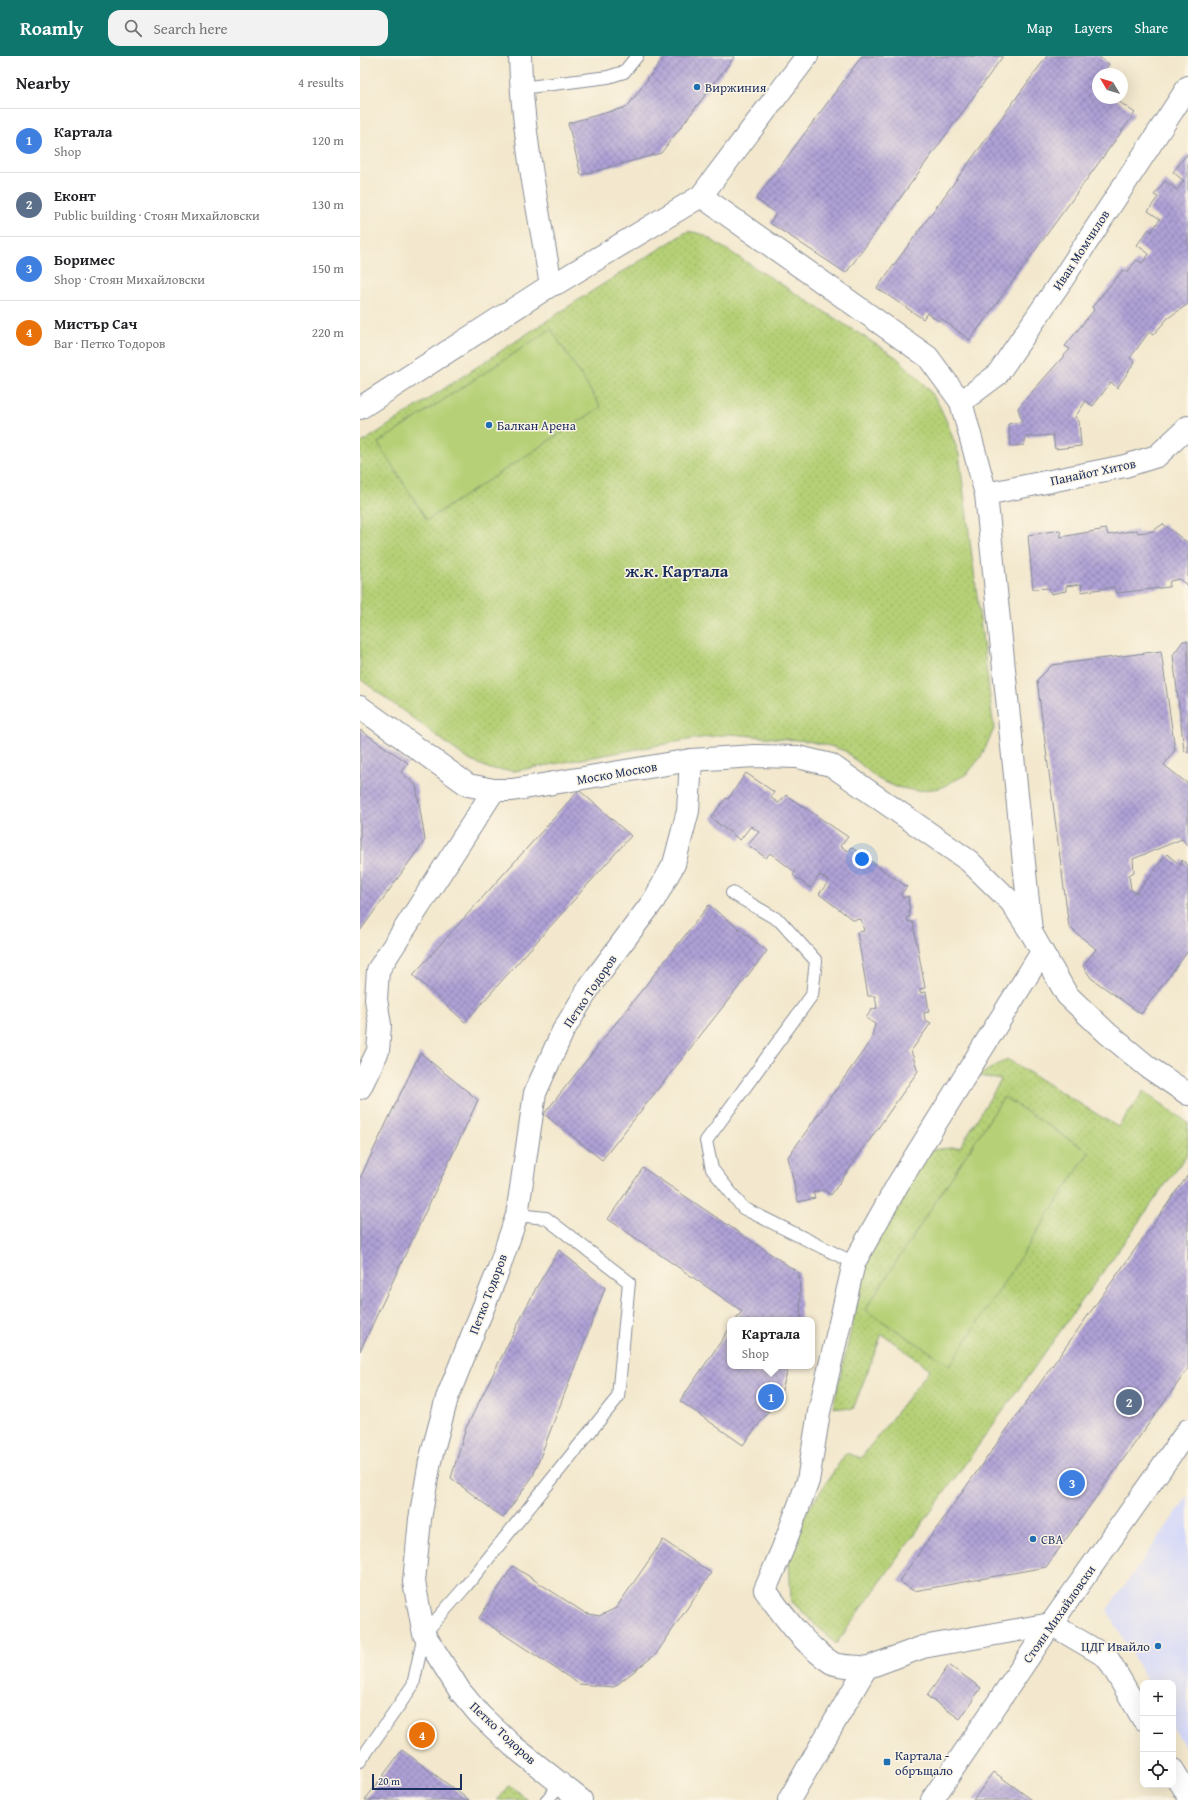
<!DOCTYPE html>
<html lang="en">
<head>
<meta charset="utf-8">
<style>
	:root { --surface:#fff; --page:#f2f2f2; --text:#202124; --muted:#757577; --line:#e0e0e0; --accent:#0f766e }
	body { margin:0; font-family:"Gentium Book Plus",serif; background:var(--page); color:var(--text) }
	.controls { position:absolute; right:12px; bottom:12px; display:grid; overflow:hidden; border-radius:8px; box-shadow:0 4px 16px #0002 }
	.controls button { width:36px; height:36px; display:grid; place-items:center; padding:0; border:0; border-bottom:1px solid var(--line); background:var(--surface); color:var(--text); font:20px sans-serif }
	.compass { position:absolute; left:732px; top:12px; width:36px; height:36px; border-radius:50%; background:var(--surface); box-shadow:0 4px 16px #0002; rotate:308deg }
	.scale { position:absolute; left:12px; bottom:10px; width:90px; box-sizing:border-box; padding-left:4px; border:2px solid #1b2f5e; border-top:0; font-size:11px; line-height:14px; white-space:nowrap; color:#1b2f5e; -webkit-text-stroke:3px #fcf5e5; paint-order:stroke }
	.you { position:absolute; left:502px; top:803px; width:14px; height:14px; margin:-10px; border:3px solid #fff; border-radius:50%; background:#1a73e8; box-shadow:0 0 0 6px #1a73e833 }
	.badge { display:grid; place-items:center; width:26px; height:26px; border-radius:50%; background:var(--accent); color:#fff; font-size:13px; font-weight:700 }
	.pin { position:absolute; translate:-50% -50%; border:2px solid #fff; box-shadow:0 1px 4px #0006 }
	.popup { position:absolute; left:367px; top:1261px; width:88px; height:52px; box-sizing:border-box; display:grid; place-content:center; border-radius:8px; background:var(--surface); filter:drop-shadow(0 1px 3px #0005); font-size:13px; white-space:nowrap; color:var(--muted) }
	.popup b { font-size:15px; color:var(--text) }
	.popup::after { content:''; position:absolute; left:50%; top:100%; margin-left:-8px; border:8px solid transparent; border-top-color:var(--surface) }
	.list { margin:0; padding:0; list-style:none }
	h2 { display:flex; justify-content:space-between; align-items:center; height:52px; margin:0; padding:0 16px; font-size:17px }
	h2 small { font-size:13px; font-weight:400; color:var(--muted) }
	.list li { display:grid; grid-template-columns:26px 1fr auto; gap:12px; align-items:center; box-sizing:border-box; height:64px; padding:0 16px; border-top:1px solid var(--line) }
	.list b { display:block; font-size:15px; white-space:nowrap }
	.list p { margin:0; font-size:13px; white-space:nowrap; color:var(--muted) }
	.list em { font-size:13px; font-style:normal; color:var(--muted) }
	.icon { flex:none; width:22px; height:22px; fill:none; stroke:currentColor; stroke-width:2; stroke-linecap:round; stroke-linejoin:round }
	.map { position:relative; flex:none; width:828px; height:1744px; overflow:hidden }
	header { display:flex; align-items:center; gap:24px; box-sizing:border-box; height:56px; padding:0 20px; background:var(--accent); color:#fff }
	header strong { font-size:19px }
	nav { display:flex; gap:22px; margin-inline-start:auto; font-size:14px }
	.search { width:280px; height:36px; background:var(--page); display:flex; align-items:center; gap:10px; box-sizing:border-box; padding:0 14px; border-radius:12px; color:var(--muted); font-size:15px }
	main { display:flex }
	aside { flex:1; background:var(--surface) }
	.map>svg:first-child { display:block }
</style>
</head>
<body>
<header>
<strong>Roamly</strong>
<div class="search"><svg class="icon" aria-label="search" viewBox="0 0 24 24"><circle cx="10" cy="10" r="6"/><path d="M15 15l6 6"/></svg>Search here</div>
<nav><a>Map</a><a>Layers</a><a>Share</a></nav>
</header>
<main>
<aside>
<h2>Nearby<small>4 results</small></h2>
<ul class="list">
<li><span class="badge" style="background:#3f7fe0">1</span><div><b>Картала</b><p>Shop</p></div><em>120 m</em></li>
<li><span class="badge" style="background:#5c6f8a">2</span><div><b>Еконт</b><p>Public building · Стоян Михайловски</p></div><em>130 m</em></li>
<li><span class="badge" style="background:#3f7fe0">3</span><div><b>Боримес</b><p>Shop · Стоян Михайловски</p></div><em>150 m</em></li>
<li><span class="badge" style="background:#e8710a">4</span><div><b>Мистър Сач</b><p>Bar · Петко Тодоров</p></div><em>220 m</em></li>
</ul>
</aside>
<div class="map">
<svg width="828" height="1744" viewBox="0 0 828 1744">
	<defs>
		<pattern id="park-dots" width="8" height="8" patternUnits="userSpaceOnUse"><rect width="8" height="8" fill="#b5d076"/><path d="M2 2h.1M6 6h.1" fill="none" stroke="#9bb368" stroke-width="1.8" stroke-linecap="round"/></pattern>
		<pattern id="building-cross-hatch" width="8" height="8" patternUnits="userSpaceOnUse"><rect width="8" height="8" fill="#afa1d6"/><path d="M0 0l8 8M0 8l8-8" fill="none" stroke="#8e84b1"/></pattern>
	</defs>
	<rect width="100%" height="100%" fill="#fcf5e5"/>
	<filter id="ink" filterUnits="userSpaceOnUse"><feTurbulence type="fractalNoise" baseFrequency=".025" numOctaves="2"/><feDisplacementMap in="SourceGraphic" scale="8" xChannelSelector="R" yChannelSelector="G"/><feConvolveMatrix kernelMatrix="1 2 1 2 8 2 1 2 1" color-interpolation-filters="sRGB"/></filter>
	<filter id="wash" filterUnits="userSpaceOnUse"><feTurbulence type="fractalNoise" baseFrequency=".012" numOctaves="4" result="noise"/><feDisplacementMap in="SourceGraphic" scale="16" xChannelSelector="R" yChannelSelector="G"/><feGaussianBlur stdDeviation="0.9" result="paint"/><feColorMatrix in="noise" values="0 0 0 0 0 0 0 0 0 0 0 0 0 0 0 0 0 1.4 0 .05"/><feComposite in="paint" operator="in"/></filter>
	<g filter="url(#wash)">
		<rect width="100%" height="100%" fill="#f3e8cd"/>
		<path fill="#d4d8f9" d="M828,1440V1697L813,1670V1627H788L747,1554Z"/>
		<g fill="url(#park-dots)" stroke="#68806a">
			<path d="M328,175L342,178L536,301C550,314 566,328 576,344C586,361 592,380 599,398L634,673L621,701L607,718L580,732L557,735L536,731L518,723L485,695L470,690L447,685L371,678L333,683L155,715L130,713L109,704L0,623V388L229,237Z"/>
			<path d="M647,1003L758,1071L784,1035L828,1067V1097L476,1588L431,1545L428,1484L486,1397L501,1402L570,1313L522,1278L493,1353L473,1351L507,1205L561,1095L600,1091L641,1024L618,1020Z"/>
			<path d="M149,1729L168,1744H137Z"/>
		</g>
		<g fill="#b5d076" stroke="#68806a">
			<path d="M191,273L241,351L67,464L18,387Z"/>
			<path d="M644,1041L729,1096L590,1309L505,1254Z"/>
		</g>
		<g id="blocks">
			<g fill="url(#building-cross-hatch)">
				<path d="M305,0H375L301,97L221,119L208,67L267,51Z"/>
				<path d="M502,0H643L486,217L410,167L416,157L396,143Z"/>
				<path d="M687,0H738L749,8L742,18H738V23L734,28L738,30V42H754L775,57L610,284L582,263L579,265L567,257L563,263L517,232Z"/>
				<path d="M828,97V248L808,262L793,279L789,276L770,302L775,306L757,332L751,326L733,350L726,345L715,361L719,365L721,390L695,393L693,379L666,381L664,389L651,390L648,368L662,366L658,352L710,293L705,290L734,254L732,251L763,214L767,216L777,204L782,207L789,198L777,189L789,173L791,176L800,163L788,155L798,141L794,139L805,125L817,134L824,125L813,116Z"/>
				<path d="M803,468L828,487V530L819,523L810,525L809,531L757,537L754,531L721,536L722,528L706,530V535L691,538L689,532L673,533L668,479L700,474L701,481L746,473L748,479L777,474L778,477L793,475Z"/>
				<path d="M823,585H828V697L824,694L813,599Z"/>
				<path d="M801,595L815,694L804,709L828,728V790L822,783L773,803L774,816L769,819L771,834L777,837L807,798L820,809L822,804L828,809V895L781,958L731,922L723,910L736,893L709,871L677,624L692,609Z"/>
				<path d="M0,674L48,707L41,716L56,729L65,784L0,875Z"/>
				<path d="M386,717L414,736L411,742L419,747L426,739L488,781L480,790L488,795L491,791L547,831L541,838L543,842L548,840L550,861H547L548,866H553L565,932L560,933V937L566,936L569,956L564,957L565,964L571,967L551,995L558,1015L471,1139L463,1134L453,1136L455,1142L438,1146L428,1101L511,984L515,968L506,962L512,953L517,952L515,940H508L497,876L504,875L501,863L493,864L459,838L469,825L460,819L450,832L433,819L435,816L410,797L406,802L388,789L399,776L391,770L380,784L351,762L366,742L368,743Z"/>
				<path d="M219,734L271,780L105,966L53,919Z"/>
				<path d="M349,849L407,895L242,1104L184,1058Z"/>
				<path d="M60,997L118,1044L0,1295V1122Z"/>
				<path d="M283,1112L439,1217L441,1264H376L382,1255L248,1163Z"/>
				<path d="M828,1119V1313L686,1511L554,1535L539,1525Z"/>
				<path d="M199,1194L245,1232L173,1420L143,1462L91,1422L106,1372L176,1232Z"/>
				<path d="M370,1272V1310H429L420,1340L383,1389L320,1345Z"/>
				<path d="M303,1484L351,1517L296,1598L254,1631L219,1628L119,1562L153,1510L225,1557L239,1560L256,1552Z"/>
				<path d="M589,1609L621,1632L600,1663L567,1640Z"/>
				<path d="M42,1694L109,1744H5Z"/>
				<path d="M634,1716L672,1744H613Z"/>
			</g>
		</g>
	</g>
	<g filter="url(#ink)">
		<use href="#blocks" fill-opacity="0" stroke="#878c96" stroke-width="1"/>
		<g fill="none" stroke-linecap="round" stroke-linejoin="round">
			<g stroke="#878c96" stroke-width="14">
				<g id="lane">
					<path d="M161,32L248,21L264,16L277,0"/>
					<path d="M372,837L420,865L456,905L452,939L346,1085L352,1113L383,1152L494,1207"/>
					<path d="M0,1705L53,1629L64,1578L106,1530L258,1341L269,1226L186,1162L157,1159"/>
					<path d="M187,1744L200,1728"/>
				</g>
			</g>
			<g stroke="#878c96" stroke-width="24">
				<g id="street">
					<path d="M160,0C162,77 178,153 191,229"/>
					<path d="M341,140L568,301L601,346L626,438L671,875"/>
					<path d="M601,346L637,319L702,224L828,31"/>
					<path d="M0,352L191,229L197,227L341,140L447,0"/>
					<path d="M626,438L765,410L797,400L828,371"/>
					<path d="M0,651L108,729L134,734H152L331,704L395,700L438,701L471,709L609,805L651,846L672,878L707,939L747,977L788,1011L828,1038"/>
					<path d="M0,1032L18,995L20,969L16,943L18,914L134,734"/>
					<path d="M691,1568L747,1601L783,1663"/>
					<path d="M506,1612C496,1610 480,1611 472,1607C445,1590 423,1559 405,1534L423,1492L448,1425L459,1356L494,1207L538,1128L682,896"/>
					<path d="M813,1714L828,1739"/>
					<path d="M221,1744L153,1690L120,1659L100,1635L64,1578L54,1526L60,1463L70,1405L87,1342L138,1215L157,1159L175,1037L203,975L232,927L294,844L314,808L328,755L331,704"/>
					<path d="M429,1744L506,1612L563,1591L691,1568"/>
					<path d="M572,1744L691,1568L828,1374"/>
				</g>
			</g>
			<use href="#lane" stroke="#fff" stroke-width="12"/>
			<use href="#street" stroke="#fff" stroke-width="22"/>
		</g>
	</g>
	<g fill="#1f6fb2" stroke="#fcf5e5" stroke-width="1.5">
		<circle cx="337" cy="31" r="4"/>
		<circle cx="129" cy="369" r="4"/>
		<circle cx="673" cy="1483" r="4"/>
		<circle cx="798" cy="1590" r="4"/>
		<rect x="523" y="1702" width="8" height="8" rx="2"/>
	</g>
	<g text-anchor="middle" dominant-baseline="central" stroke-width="3" stroke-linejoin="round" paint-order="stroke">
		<g font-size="13" fill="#1b2f5e" stroke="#fcf5e5" text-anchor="start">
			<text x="345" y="31">Виржиния</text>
			<text x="137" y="369">Балкан Арена</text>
			<text x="681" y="1483">CBA</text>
			<text x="790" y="1590" text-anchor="end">ЦДГ Ивайло</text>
			<text x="535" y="1699">Картала -<tspan x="535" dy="15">обръщало</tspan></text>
		</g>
		<g font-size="13" fill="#1b2f5e" stroke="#fcf5e5">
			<text transform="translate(721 194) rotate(-57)">Иван Момчилов</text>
			<text transform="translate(733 416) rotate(-12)">Панайот Хитов</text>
			<text transform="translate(257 717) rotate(-10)">Моско Москов</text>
			<text transform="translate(230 935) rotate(-56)">Петко Тодоров</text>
			<text transform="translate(128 1238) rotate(-69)">Петко Тодоров</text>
			<text transform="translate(699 1558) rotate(-55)">Стоян Михайловски</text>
			<text transform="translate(143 1677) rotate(43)">Петко Тодоров</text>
		</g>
		<g font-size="17" font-weight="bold" fill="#1b2f5e" stroke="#fcf5e5">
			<text x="317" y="514">ж.к. Картала</text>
		</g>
	</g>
</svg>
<div class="controls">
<button>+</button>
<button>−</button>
<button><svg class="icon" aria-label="locate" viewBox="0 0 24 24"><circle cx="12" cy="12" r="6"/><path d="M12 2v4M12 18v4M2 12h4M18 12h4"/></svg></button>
</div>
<svg class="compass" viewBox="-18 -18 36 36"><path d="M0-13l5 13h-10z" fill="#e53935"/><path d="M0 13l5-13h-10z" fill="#757577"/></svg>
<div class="scale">20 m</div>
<div class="you"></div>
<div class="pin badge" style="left:411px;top:1341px;background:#3f7fe0">1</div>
<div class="popup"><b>Картала</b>Shop</div>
<div class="pin badge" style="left:769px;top:1346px;background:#5c6f8a">2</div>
<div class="pin badge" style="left:712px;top:1427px;background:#3f7fe0">3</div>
<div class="pin badge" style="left:62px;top:1679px;background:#e8710a">4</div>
</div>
</main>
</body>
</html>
